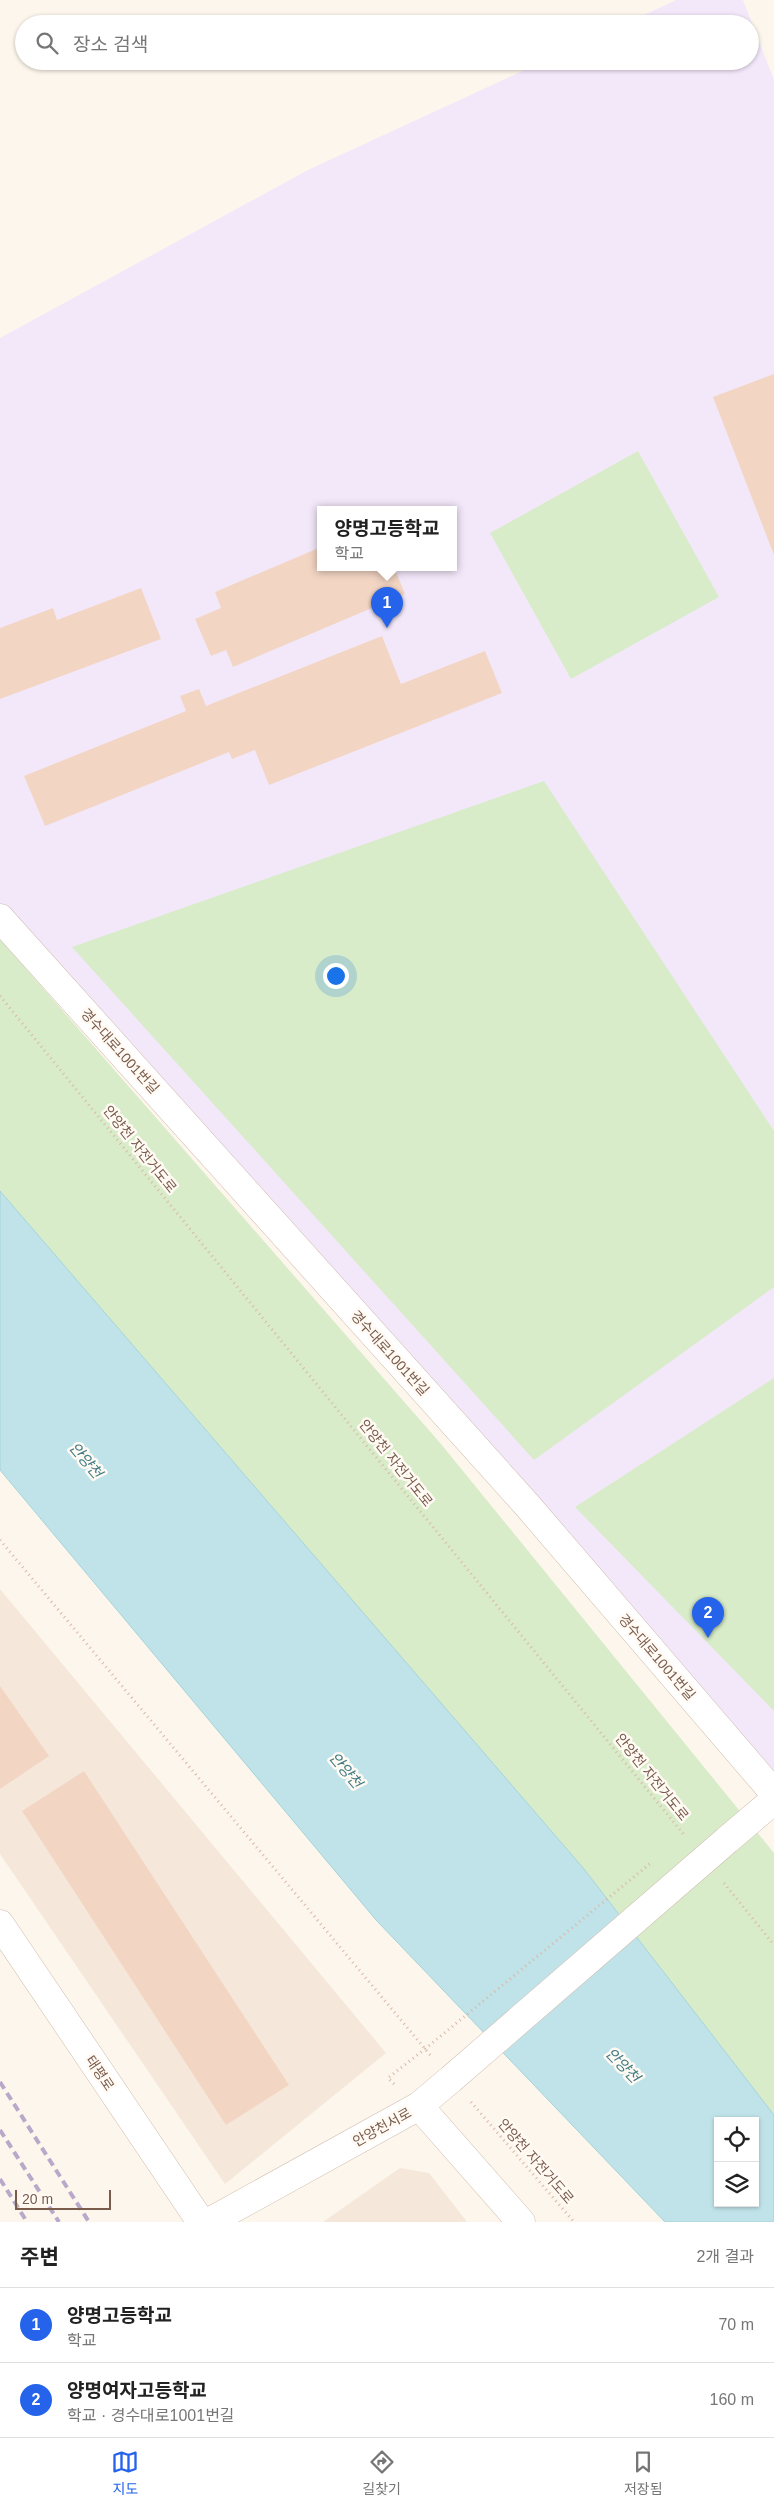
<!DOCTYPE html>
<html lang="ko">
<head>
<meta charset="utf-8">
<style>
	:root { --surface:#fff; --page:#f6f6f6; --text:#222; --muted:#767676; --line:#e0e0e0; --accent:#2563eb }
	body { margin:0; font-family:Arial,"Noto Sans KR",sans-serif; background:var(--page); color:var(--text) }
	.controls { position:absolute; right:15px; bottom:15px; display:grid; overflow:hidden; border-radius:0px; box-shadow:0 1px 4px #0004 }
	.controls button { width:45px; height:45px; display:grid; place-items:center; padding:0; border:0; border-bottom:1px solid var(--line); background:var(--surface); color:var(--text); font:25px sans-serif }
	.scale { position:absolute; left:15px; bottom:12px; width:96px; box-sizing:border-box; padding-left:5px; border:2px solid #7a5c4d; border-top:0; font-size:14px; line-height:18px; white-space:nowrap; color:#7a5c4d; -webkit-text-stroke:4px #fffaf3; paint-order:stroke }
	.you { position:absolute; left:335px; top:975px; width:18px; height:18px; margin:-12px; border:4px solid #fff; border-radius:50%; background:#1a73e8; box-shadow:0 0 0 8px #1a73e833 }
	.badge { display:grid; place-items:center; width:32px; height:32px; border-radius:50%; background:var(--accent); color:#fff; font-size:16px; font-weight:700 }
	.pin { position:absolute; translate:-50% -41px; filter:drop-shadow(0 1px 2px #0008) }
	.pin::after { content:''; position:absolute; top:26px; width:18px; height:15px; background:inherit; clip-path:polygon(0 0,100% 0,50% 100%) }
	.popup { position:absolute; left:317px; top:506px; width:140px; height:65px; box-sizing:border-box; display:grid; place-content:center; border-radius:0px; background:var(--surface); filter:drop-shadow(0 1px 4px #0005); font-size:16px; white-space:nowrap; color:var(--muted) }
	.popup b { font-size:19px; color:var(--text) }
	.popup::after { content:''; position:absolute; left:50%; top:100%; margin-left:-10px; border:10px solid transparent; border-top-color:var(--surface) }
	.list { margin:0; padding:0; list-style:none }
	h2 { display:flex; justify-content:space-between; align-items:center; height:65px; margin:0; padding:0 20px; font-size:21px }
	h2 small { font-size:16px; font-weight:400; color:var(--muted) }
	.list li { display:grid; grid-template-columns:32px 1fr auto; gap:15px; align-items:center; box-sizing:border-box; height:75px; padding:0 20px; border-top:1px solid var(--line) }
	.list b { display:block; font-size:19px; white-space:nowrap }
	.list p { margin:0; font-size:16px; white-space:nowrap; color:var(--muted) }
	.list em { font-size:16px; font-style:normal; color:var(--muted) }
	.icon { flex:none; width:28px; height:28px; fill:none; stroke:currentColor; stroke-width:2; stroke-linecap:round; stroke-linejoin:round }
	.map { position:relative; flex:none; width:774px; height:2222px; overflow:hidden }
	.search { position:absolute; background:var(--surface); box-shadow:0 1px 4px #0004; left:15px; right:15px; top:15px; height:55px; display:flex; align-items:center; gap:12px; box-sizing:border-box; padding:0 18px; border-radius:28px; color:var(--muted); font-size:19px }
	.sheet { height:215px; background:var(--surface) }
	nav { display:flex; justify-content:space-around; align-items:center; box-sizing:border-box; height:70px; border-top:1px solid var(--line); background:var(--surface); font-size:14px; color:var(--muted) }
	nav a { display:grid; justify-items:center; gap:2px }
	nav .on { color:var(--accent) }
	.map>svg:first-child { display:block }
</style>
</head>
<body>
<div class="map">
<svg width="774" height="2222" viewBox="0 0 774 2222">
	<rect width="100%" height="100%" fill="#fdf6ec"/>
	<g fill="#f5e8da">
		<path d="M0,1589L386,2053L225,2184L0,1854Z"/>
		<path d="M400,2168L429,2173L467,2222H323Z"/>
	</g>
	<path fill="#f3e8fa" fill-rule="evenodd" d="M676,0H743L774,80V1793L0,918V338L308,170L544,61H750V24H625ZM321,509H453V567H321Z"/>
	<g fill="#d8ecc9">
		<path d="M638,451L719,597L571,679L490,533Z"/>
		<path d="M544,781L774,1131V1287L534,1460L72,947Z"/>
		<path d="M0,939L441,1444L774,1853V2115L584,1869L0,1191Z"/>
		<path d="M774,1378V1711L575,1507Z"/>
	</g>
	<path fill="#bfe3e8" stroke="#a5d3da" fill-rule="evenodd" d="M0,1191L584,1869L774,2115V2222H665L376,1920L0,1470ZM718,2121H755V2203H718Z"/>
	<g fill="#f3d5c3">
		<path d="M774,374V555L713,397Z"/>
		<path d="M321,547V567H394L405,594L233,667L226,650L211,656L195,619L221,608L215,592Z"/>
		<path d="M141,588L161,639L0,699V628L53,608L57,620Z"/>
		<path d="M382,636L401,684L485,651L502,693L269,785L255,750L232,759L229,752L45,826L24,776L186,711L180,696L199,689L206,706Z"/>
		<path d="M0,1686L49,1756L0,1789Z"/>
		<path d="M84,1771L289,2085L226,2125L22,1811Z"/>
	</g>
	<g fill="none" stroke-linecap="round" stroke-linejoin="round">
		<g stroke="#d1beb0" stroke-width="29">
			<g id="minor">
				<path d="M0,918L527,1505L774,1793"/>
				<path d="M727,1840L774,1800"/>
				<path d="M0,1924L201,2222"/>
				<path d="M209,2222L419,2106L451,2079"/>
			</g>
		</g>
		<g stroke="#d1beb0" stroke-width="29">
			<path id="tertiary" d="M419,2106L521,2222"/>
		</g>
		<g stroke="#d9b8a5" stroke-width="3" stroke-dasharray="1 4" stroke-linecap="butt">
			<path d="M0,996L685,1836"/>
			<path d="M0,1540L431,2056"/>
			<path d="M724,1883L774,1945"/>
			<path d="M394,2084L388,2078L425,2049"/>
			<path d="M471,2102L574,2222"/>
		</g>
		<use href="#minor" stroke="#fff" stroke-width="28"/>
		<use href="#tertiary" stroke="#fff" stroke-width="28"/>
		<g stroke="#b9a8c9" stroke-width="4" stroke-dasharray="8 5" stroke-linecap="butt">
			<path d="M0,2082L89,2222"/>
			<path d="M0,2130L59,2222"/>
			<path d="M0,2179L27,2222"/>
		</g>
		<g stroke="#d1beb0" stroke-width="29" stroke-linecap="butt">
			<path id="minor-bridge" d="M451,2079L727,1840"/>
		</g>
		<path stroke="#d9b8a5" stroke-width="3" stroke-dasharray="1 4" stroke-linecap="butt" d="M425,2049L652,1862"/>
		<use href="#minor-bridge" stroke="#fff" stroke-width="28"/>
	</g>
	<g text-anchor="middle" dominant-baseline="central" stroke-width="5" stroke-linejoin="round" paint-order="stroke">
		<g font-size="14" fill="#7a5c4d" stroke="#fffaf3">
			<text transform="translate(120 1051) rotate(48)">경수대로1001번길</text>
			<text transform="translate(140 1149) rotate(51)">안양천 자전거도로</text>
			<text transform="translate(390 1353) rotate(48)">경수대로1001번길</text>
			<text transform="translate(396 1463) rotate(51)">안양천 자전거도로</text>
			<text transform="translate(657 1657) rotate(49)">경수대로1001번길</text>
			<text transform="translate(652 1777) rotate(51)">안양천 자전거도로</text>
			<text transform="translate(100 2073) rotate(56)">태평로</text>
			<text transform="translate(382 2127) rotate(-29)">안양천서로</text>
			<text transform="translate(536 2161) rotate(49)">안양천 자전거도로</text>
		</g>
		<g font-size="15" font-style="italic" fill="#437c86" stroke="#fffaf3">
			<text transform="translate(86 1460) rotate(50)">안양천</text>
			<text transform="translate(346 1770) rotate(50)">안양천</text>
			<text transform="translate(623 2065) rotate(46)">안양천</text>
		</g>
	</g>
</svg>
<div class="controls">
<button><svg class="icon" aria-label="locate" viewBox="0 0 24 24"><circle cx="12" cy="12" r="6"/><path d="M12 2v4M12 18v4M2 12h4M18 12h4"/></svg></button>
<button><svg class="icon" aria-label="layers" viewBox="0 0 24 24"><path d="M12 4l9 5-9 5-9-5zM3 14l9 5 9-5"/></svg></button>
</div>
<div class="scale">20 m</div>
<div class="you"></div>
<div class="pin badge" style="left:387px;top:628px">1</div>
<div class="popup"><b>양명고등학교</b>학교</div>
<div class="pin badge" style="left:708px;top:1638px">2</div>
<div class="search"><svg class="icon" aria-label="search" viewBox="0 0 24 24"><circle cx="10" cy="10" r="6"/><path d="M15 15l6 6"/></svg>장소 검색</div>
</div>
<section class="sheet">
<h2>주변<small>2개 결과</small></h2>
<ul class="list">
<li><span class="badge">1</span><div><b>양명고등학교</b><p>학교</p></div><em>70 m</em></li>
<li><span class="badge">2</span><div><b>양명여자고등학교</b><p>학교 · 경수대로1001번길</p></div><em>160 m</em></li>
</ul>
</section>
<nav>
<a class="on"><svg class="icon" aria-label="map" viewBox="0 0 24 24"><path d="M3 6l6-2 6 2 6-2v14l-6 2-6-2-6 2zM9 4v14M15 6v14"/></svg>지도</a>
<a><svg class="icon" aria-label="directions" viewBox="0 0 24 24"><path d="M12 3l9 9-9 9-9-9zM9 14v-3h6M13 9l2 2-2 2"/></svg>길찾기</a>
<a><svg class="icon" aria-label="saved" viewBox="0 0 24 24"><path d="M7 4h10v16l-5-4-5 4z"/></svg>저장됨</a>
</nav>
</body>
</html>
